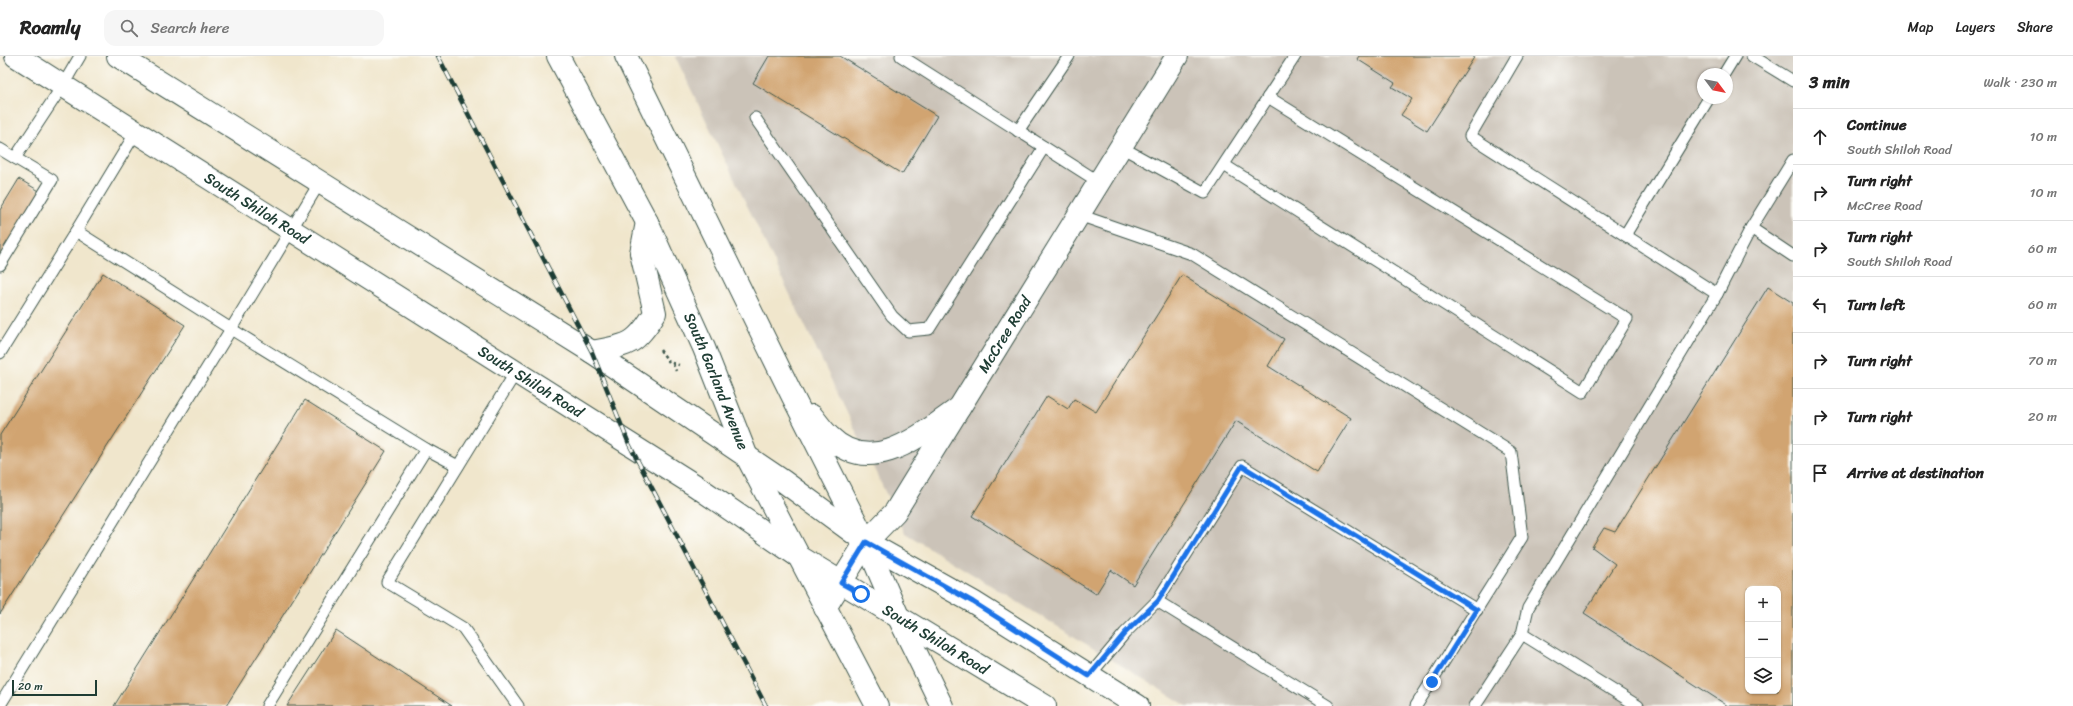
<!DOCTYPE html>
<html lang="en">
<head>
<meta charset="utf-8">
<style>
	:root { --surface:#fff; --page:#f6f6f6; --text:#222; --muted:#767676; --line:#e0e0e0 }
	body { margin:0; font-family:Sriracha,sans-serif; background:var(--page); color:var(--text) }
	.controls { position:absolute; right:12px; bottom:12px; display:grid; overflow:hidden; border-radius:8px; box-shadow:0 1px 3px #0004 }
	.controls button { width:36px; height:36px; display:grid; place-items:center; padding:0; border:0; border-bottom:1px solid var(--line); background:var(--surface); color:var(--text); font:20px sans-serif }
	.compass { position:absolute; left:1697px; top:12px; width:36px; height:36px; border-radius:50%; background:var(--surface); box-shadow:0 1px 3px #0004; rotate:122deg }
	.scale { position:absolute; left:12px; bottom:10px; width:85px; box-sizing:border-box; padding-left:4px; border:2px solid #1f3d34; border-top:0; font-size:11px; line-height:14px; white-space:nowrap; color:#1f3d34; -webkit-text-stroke:3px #fdfcf7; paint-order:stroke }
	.stop { position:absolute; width:12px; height:12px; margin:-9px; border:3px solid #1a73e8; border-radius:50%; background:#fff }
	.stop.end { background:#1a73e8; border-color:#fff; box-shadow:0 1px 4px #0008 }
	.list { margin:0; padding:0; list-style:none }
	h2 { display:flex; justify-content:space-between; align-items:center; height:52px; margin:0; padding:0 16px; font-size:17px }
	h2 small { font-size:13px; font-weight:400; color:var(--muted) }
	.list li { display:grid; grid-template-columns:26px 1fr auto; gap:12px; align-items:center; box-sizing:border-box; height:56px; padding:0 16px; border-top:1px solid var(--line) }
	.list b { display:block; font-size:15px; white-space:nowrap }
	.list p { margin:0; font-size:13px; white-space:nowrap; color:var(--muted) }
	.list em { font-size:13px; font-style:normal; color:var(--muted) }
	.icon { flex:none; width:22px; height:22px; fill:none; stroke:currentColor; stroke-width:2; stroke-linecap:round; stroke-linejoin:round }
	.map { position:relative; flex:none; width:1793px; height:650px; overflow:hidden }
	header { display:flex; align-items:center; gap:24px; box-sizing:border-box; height:56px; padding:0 20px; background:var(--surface); border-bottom:1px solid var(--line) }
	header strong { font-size:19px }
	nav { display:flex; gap:22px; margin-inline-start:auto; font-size:14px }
	.search { width:280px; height:36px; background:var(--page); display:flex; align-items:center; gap:10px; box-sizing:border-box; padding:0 14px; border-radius:12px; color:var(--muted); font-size:15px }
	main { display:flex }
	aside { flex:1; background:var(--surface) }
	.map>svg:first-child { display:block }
</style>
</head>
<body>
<header>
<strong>Roamly</strong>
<div class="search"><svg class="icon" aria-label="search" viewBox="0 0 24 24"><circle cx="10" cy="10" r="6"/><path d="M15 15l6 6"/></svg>Search here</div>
<nav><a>Map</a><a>Layers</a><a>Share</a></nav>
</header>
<main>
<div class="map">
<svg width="1793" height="650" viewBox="0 0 1793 650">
	<rect width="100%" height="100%" fill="#fdfcf7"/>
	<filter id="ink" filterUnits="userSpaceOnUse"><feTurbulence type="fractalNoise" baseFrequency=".025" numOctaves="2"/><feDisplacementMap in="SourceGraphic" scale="8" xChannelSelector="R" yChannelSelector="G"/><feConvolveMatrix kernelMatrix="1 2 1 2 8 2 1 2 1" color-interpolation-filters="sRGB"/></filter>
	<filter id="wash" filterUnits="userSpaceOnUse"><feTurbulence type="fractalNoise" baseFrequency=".012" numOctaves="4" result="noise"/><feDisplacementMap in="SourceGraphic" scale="16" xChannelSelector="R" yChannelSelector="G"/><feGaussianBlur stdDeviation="0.9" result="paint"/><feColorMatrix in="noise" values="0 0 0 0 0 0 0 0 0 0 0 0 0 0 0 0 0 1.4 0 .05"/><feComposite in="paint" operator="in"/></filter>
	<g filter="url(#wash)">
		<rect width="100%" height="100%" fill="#f0e6cc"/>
		<path fill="#cbc3b8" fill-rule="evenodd" d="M675,0H1793V650H1187L905,477ZM1703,18H1727V42H1703ZM1748,533H1778V635H1748Z"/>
		<g id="blocks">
			<g fill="#d1a471" fill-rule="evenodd">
				<path d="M769,0H840L937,60L902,118L753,27Z"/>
				<path d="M1359,0H1475L1427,75L1401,59L1412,43L1392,31L1395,27L1357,3Z"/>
				<path d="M19,123L41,136L0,202V154Z"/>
				<path d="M103,217L185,269L0,558V379Z"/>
				<path d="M1182,219L1284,283L1268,310L1351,362L1317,416L1236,365L1133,529L1111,514L1096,538L972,460L1047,340L1068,353L1074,343L1096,356Z"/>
				<path d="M1768,231L1793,247V650H1728L1584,557L1615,508L1592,491L1604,472L1615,476ZM1748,533H1778V635H1748Z"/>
				<path d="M305,344L386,395L226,650H114Z"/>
				<path d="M336,574L452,650H287Z"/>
			</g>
		</g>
	</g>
	<g filter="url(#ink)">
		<use href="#blocks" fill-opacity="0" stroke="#3e564b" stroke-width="1"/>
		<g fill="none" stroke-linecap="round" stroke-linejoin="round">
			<g stroke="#3e564b" stroke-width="13">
				<g id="service">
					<path d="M901,0L1099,126"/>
					<path d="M1517,0L1470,80L1717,238"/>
					<path d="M1752,0L1793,25"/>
					<path d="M1724,18L1735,0"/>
					<path d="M755,62L892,260L908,275L929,273L1044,91"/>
					<path d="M1018,75L1069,0"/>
					<path d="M136,76L76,175L231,273L320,126"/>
					<path d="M1121,91L1205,137L1295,0"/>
					<path d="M0,93L15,102L63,29L80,0"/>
					<path d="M1224,109L1583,336L1627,263L1268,41"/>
					<path d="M1079,159L1192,198L1511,396L1522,481L1416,650"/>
					<path d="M1751,172L1793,200"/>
					<path d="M1625,179L1709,42"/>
					<path d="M0,209L52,124L15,102"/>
					<path d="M0,297L76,175"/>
					<path d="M516,316L387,526L463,572L518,650"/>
					<path d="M426,393L458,410"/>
					<path d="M1522,578L1528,552L1717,238L1751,172L1793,104"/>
					<path d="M1089,620L1125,577L1157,545"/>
					<path d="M0,649L231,273L426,393L267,650"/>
					<path d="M1328,650L1157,545L1242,410L1477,554"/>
					<path d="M1475,650L1522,578L1638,650"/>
				</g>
			</g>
			<g stroke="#3e564b" stroke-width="24">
				<g id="secondary">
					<path id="s1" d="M16,0L696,430L798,500L1045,650"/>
					<path d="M118,0L592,296L783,425L866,486L973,546L1138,650"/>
					<path id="s2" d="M825,552L866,486L895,456L919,417L1177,0"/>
				</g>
			</g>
			<g stroke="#3e564b" stroke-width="24">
				<g id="primary">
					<path id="s3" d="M558,0L647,166L704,292L747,401L877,650"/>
					<path d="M626,0L793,341L866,486L898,560L942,650"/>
					<path d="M592,296C628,289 635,290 655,257L641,197L647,166"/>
					<path d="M812,360C818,367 823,375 830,381C872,423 923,377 959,352"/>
				</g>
			</g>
			<g stroke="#3e564b" stroke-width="2.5" stroke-dasharray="3 3" stroke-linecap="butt">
				<path d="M660,294L669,306L679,309"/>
				<path d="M673,308L676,315"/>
			</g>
			<use href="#service" stroke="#fff" stroke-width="11"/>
			<use href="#secondary" stroke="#fff" stroke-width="22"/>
			<use href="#primary" stroke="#fff" stroke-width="22"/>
			<g stroke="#1f3d34" stroke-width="4.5">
				<path id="rail" d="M438,0L592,296L629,388L766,650"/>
			</g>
			<use href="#rail" stroke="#fdfcf7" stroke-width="3" stroke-dasharray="9" stroke-linecap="butt"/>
		</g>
	</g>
	<g fill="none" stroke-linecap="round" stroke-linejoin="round" filter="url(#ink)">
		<path stroke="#1a73e8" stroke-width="5" d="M861,538L841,527L866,486L973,546L1089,620L1125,577L1158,545L1242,410L1477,554L1432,626"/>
	</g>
	<g text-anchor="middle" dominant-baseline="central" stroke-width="3" stroke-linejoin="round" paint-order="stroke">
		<g font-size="15" fill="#1f3d34" stroke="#fdfcf7">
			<text stroke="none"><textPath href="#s1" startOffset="285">South Shiloh Road</textPath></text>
			<text stroke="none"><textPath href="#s2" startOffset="328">McCree Road</textPath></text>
			<text stroke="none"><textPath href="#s1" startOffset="609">South Shiloh Road</textPath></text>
			<text stroke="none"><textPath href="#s3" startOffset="362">South Garland Avenue</textPath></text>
			<text stroke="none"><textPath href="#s1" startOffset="1089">South Shiloh Road</textPath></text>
		</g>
	</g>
</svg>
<div class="controls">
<button>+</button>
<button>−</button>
<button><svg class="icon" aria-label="layers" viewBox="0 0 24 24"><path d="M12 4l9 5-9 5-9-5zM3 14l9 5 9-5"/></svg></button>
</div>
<svg class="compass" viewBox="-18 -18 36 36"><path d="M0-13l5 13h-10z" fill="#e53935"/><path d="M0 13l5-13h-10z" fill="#767676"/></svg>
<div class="scale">20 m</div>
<div class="stop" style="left:861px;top:538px"></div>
<div class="stop end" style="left:1432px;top:626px"></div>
</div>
<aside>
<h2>3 min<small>Walk · 230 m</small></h2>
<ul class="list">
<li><svg class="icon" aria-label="ahead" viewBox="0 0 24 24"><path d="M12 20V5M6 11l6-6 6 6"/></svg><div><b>Continue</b><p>South Shiloh Road</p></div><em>10 m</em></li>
<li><svg class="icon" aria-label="right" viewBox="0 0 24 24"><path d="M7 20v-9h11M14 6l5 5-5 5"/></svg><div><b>Turn right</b><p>McCree Road</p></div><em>10 m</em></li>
<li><svg class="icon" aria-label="right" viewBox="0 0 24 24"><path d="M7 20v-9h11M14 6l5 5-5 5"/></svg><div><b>Turn right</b><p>South Shiloh Road</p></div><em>60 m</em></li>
<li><svg class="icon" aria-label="left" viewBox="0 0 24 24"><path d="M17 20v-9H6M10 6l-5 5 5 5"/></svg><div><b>Turn left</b></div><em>60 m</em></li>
<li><svg class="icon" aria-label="right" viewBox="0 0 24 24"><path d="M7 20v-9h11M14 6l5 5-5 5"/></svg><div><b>Turn right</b></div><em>70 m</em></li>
<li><svg class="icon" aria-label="right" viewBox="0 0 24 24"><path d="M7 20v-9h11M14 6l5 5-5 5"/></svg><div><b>Turn right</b></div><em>20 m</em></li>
<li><svg class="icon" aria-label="arrive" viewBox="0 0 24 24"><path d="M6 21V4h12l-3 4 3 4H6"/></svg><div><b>Arrive at destination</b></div></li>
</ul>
</aside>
</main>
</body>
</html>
